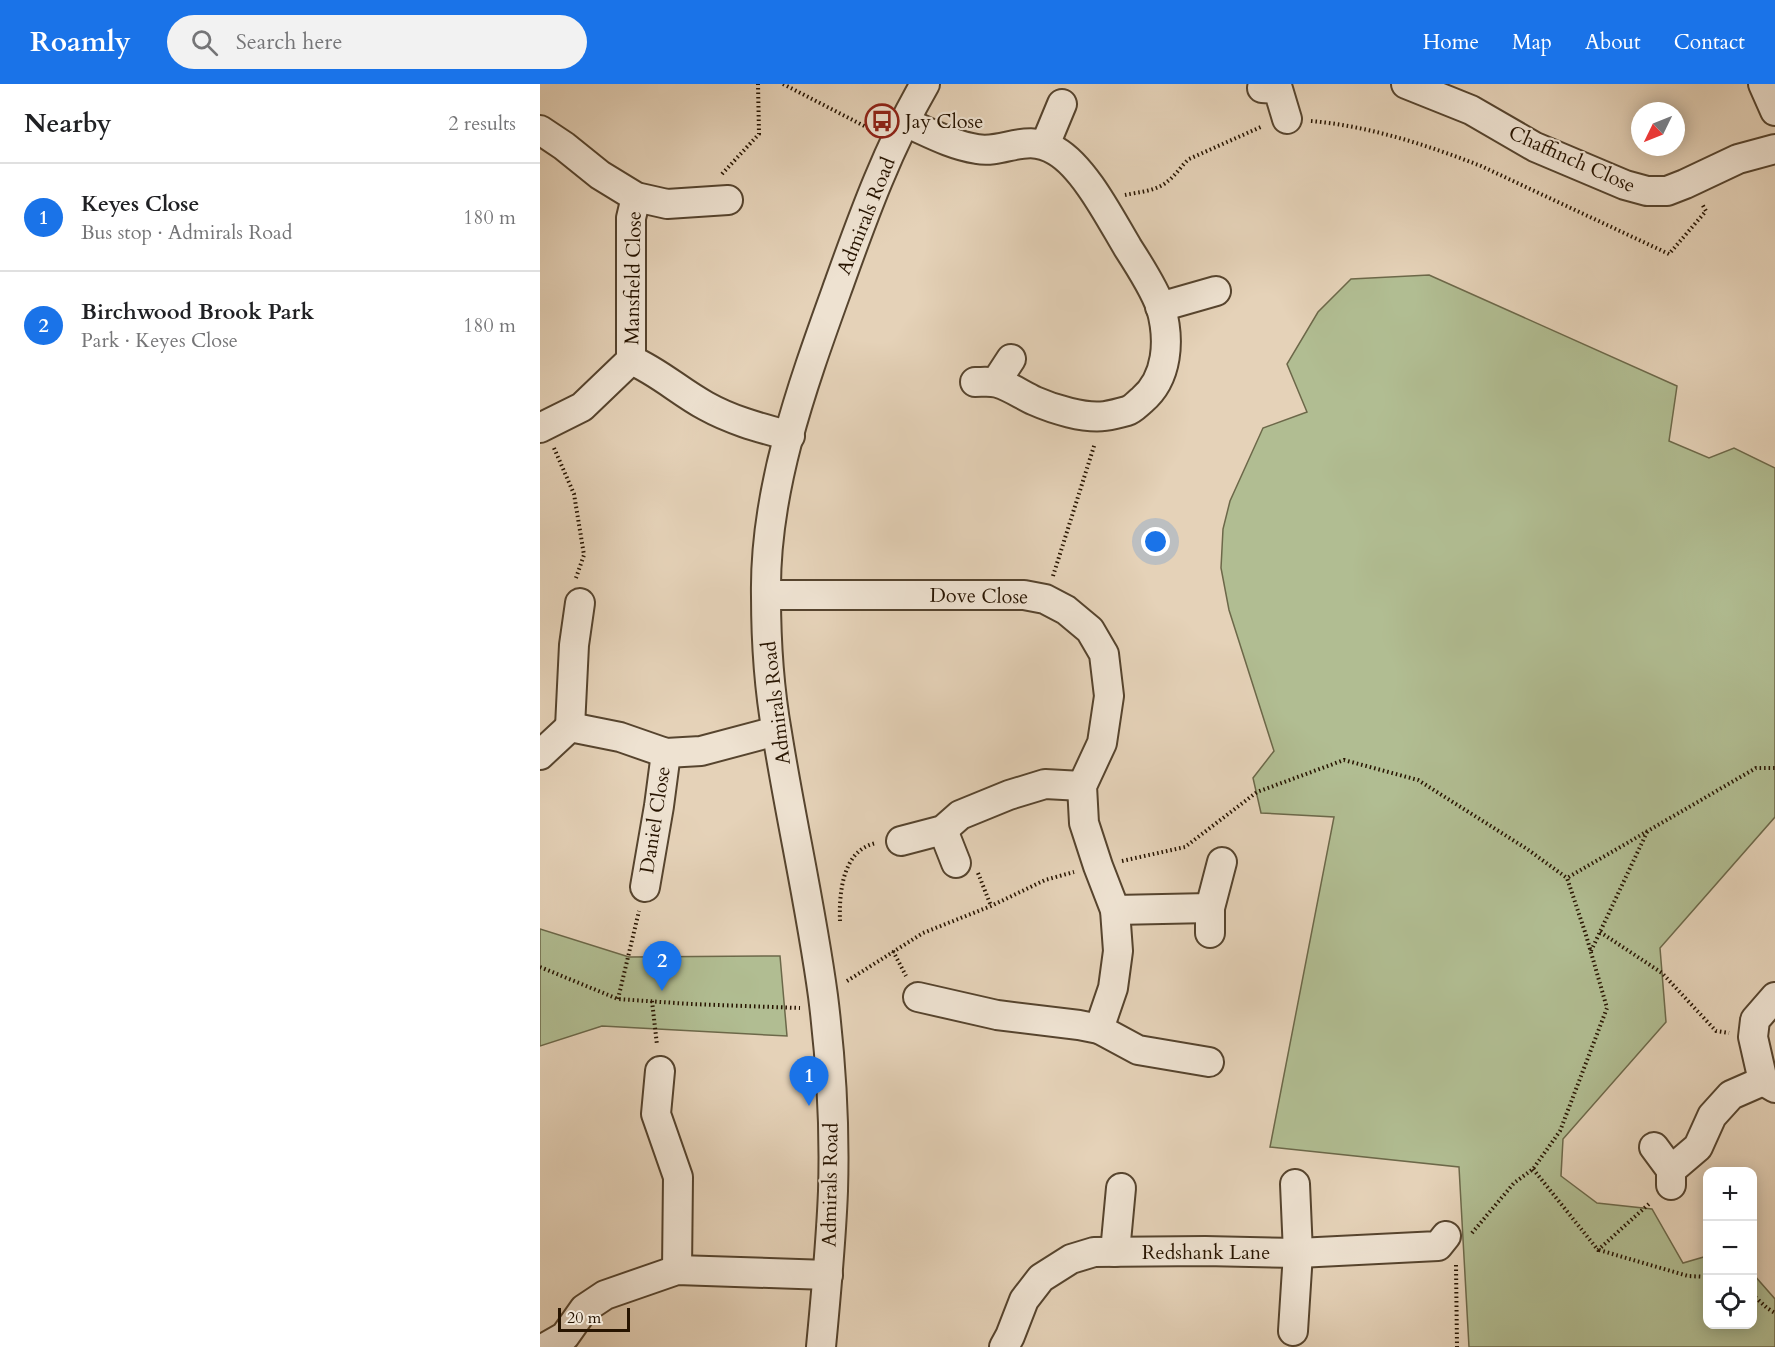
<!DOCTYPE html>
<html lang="en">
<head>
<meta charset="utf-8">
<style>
	:root { --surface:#fff; --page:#f2f2f2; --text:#202124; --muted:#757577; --line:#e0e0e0; --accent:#1a73e8 }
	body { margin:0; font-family:Cardo,serif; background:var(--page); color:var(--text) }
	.controls { position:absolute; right:18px; bottom:18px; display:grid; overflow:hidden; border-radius:12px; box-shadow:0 3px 15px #0003 }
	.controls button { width:54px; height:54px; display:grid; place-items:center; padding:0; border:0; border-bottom:2px solid var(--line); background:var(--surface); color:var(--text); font:30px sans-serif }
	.compass { position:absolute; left:1091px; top:18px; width:54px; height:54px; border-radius:50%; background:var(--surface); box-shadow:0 3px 15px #0003; rotate:227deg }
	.scale { position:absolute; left:18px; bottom:15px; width:72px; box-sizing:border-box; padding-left:6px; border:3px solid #271400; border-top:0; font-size:16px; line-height:21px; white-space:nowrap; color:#271400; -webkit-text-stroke:4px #eee2d1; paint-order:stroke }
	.you { position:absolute; left:616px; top:458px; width:21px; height:21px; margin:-15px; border:4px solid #fff; border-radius:50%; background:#1a73e8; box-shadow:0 0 0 9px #1a73e833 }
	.badge { display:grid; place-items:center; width:39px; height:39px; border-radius:50%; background:var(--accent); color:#fff; font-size:20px; font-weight:700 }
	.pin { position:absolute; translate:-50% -50px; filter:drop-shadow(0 2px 3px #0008) }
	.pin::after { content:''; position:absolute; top:32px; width:21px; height:18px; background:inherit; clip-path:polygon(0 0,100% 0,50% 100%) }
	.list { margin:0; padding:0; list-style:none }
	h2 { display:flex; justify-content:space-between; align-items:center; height:78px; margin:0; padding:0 24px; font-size:26px }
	h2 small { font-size:20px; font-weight:400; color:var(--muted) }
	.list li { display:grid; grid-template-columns:39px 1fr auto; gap:18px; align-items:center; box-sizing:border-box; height:108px; padding:0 24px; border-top:2px solid var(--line) }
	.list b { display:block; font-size:22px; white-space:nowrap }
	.list p { margin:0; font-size:20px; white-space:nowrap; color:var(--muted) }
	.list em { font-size:20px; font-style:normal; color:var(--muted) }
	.icon { flex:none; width:33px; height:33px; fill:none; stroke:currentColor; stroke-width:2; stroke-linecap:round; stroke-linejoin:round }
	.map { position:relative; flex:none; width:1235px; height:1263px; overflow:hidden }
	header { display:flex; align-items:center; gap:36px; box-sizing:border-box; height:84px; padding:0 30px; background:var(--accent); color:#fff }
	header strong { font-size:28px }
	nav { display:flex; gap:33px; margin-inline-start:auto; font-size:21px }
	.search { width:420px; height:54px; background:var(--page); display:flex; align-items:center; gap:15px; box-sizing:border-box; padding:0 21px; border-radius:33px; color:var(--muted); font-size:22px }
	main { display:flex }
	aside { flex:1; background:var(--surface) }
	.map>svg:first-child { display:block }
</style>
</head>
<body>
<header>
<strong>Roamly</strong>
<div class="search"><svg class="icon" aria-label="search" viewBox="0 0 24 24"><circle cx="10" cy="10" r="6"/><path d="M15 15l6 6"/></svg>Search here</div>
<nav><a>Home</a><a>Map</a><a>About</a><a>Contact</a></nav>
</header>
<main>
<aside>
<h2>Nearby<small>2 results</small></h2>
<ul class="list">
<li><span class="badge">1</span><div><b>Keyes Close</b><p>Bus stop · Admirals Road</p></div><em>180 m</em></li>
<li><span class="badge">2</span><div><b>Birchwood Brook Park</b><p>Park · Keyes Close</p></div><em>180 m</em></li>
</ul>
</aside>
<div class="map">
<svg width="1235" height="1263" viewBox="0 0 1235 1263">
	<rect width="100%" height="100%" fill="#e5d2b8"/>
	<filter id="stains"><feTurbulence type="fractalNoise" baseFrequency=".00333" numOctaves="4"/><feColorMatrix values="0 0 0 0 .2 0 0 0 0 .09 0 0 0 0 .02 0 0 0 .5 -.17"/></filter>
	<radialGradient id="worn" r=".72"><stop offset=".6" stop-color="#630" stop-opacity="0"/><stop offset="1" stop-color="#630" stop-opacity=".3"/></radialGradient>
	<g fill="#b1bd92" stroke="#6c6849" stroke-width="1.5">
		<path d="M889,191L1137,302L1129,357L1169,374L1194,364L1235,384V733L1120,864L1126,938L1023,1055L1021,1092L1057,1119L1112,1125L1143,1179L1167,1172L1168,1240H1212L1213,1190L1214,1191L1235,1215V1263H929L919,1083L730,1063L794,733L721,729L713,694L734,667L689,526L681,484L683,445L690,417L723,344L767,328L747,280L778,228L811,195Z"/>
		<path d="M0,845L89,873L240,872L247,952L62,942L0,962Z"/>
	</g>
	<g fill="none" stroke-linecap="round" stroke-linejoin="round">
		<g stroke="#56442e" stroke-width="32">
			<g id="minor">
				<path d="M866,0L931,26L995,63L1085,101L1107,107H1127L1145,100L1198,75L1235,65"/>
				<path d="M1223,0L1235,27"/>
				<path d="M722,4L738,5L747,35"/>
				<path d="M365,38C388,48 411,61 437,65C465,70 486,48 516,67C545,84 571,136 588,164C599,181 615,206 621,224C630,256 628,294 602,316C597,320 593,325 587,327C580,329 572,331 565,332C545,335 513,325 495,317C482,311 471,303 458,299C451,297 443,298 435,298"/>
				<path d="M0,46L24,62L60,91L96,113L127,120L188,116"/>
				<path d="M505,61L522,20"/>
				<path d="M620,223L676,207"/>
				<path d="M91,276V134L96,113"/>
				<path d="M456,298L471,275"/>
				<path d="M0,344L42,323L91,276C119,288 140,308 166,322C193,337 221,344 250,352"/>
				<path d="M226,511H484L505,515L526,526L550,546L564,570L569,612L562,659L542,702L544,739L558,782L575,826L578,867L573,904L559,945"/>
				<path d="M30,643L34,561L40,519"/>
				<path d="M0,671L30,643L80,653L126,669L161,667L236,647"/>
				<path d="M403,746L416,779"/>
				<path d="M361,757L403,746L420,731L469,711L505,700L542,702"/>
				<path d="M105,803L119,722L126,669"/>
				<path d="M575,826L670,824"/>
				<path d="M670,849V824L682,778"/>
				<path d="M378,913L457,931L539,941L559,945L598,966L669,978"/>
				<path d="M1235,913L1215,936L1213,953L1223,997L1235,1004"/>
				<path d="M120,987L116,1030L138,1093L137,1186"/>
				<path d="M1114,1063L1131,1086V1101"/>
				<path d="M1131,1086L1158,1063L1172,1032L1191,1011L1223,997"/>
				<path d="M575,1168L581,1104"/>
				<path d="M753,1247L758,1169L755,1100"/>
				<path d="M6,1263L25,1252L44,1225L65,1211L137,1186L288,1191"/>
				<path d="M281,1263C286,1211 291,1159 293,1107C295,1042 291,976 283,912C271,823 251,737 237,649C229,604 226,558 226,512C224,404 264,297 300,197C324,130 349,62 385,0"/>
				<path d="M464,1263L470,1252L484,1216L501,1194L531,1175L554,1168L665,1167L758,1169L898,1162L906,1152"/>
			</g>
		</g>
		<g stroke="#271400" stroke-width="4" stroke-dasharray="1.5 3" stroke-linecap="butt">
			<path d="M243,0L334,47"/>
			<path d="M771,37C829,42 887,61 941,82L1129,170L1166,127L1162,120"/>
			<path d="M182,90L219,50L218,0"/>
			<path d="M585,111C599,108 617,107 628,97C636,91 641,82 649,75L723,42"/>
			<path d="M14,364L34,410L44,471L36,494"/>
			<path d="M513,492L555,359"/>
			<path d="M582,777L645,763L717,708L804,676L878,696L987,765L1027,794"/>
			<path d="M438,789L451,822"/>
			<path d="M300,837C299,810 302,766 336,759"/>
			<path d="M1060,848L1122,889L1176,947L1189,949"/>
			<path d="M353,867L366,892"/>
			<path d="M1051,867L1108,746"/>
			<path d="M0,883L78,915L150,920L260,924"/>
			<path d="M307,897L383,849L451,822L505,796L534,788"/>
			<path d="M78,915L99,827"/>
			<path d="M112,917L117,961"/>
			<path d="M993,1085L1058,1166L1111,1118"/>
			<path d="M932,1149L974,1099L993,1085L1020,1047L1067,924L1046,851L1027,794L1216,684H1235"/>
			<path d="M1059,1166L1148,1192L1168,1193"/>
			<path d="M916,1181L917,1263"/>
			<path d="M1212,1210L1227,1224L1235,1229"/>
		</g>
		<use href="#minor" stroke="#eee2d1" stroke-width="28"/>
	</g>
	<defs>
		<g id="bus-ring" transform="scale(1.725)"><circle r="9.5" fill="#eee2d1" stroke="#8f2418" stroke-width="1.5"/><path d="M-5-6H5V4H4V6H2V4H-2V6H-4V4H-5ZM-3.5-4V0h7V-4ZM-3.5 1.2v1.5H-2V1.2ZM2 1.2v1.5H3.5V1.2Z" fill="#8f2418"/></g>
	</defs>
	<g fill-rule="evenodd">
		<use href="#bus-ring" x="342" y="37"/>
	</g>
	<g text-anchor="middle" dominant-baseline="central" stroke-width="4.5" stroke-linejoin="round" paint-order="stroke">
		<g font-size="20" fill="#271400" stroke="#eee2d1" text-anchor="start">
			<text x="365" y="37">Jay Close</text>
		</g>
		<g font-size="20" fill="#271400" stroke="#eee2d1">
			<text transform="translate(1032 75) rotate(24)">Chaffinch Close</text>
			<text transform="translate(326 132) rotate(-68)">Admirals Road</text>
			<text transform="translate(93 194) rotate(-89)">Mansfield Close</text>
			<text transform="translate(439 512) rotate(1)">Dove Close</text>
			<text transform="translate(236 619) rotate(-97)">Admirals Road</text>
			<text transform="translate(115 736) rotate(-81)">Daniel Close</text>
			<text transform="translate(290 1101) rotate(-89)">Admirals Road</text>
			<text x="666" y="1168">Redshank Lane</text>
		</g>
	</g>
	<rect width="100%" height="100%" filter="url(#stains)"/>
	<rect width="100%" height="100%" fill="url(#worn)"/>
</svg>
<div class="controls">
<button>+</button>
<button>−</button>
<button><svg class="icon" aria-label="locate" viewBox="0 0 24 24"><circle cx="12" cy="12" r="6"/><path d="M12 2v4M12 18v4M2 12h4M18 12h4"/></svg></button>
</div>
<svg class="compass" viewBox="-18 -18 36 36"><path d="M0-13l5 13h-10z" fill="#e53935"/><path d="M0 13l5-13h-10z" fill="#757577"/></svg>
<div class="scale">20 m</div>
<div class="you"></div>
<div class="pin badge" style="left:269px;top:1022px">1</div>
<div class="pin badge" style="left:122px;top:907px">2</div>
</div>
</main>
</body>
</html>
